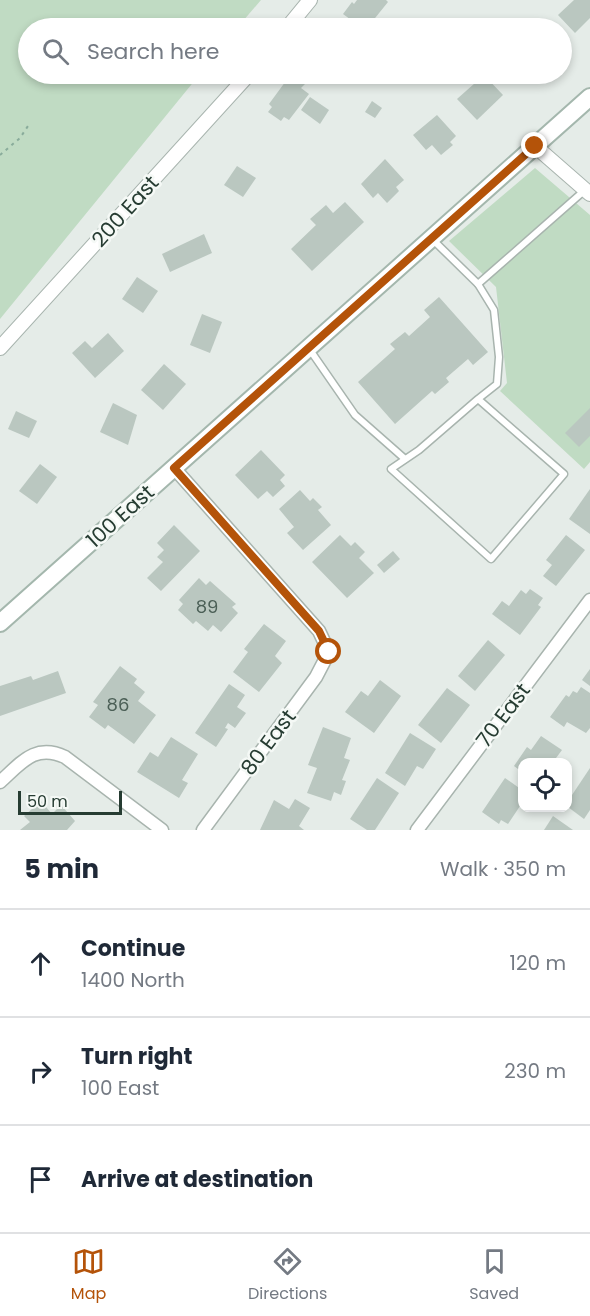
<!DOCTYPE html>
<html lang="en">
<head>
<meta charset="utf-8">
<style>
	:root { --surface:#fff; --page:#f2f2f3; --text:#1f2937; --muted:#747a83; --line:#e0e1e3; --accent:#b45309 }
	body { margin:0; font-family:Poppins,sans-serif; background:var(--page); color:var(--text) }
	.controls { position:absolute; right:18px; bottom:18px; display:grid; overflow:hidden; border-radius:12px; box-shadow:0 3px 9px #0003 }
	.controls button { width:54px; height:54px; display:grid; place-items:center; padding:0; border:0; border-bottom:2px solid var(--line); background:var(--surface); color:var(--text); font:30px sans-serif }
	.scale { position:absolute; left:18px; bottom:15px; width:104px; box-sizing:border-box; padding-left:6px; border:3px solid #263c32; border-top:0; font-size:16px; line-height:21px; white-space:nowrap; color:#263c32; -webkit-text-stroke:4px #f5f9f6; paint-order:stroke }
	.stop { position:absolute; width:18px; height:18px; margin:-14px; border:4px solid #b45309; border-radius:50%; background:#fff }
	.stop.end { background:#b45309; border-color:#fff; box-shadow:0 2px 6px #0008 }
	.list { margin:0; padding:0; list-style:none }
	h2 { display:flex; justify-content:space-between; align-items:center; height:78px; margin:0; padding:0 24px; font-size:26px }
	h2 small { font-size:20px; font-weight:400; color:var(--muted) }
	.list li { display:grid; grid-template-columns:39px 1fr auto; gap:18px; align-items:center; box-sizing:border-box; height:108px; padding:0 24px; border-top:2px solid var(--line) }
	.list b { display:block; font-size:22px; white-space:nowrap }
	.list p { margin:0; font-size:20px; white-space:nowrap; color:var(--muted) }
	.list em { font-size:20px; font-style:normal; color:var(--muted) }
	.icon { flex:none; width:33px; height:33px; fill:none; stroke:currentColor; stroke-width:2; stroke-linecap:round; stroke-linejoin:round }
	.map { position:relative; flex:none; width:590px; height:830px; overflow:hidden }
	.search { position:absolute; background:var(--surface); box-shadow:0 3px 9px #0003; left:18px; right:18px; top:18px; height:66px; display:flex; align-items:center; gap:15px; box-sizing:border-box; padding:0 21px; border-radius:33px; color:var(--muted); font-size:22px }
	.sheet { height:402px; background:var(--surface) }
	nav { display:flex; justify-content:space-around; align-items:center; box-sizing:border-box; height:84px; border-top:2px solid var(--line); background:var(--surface); font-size:16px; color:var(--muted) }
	nav a { display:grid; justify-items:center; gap:3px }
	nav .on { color:var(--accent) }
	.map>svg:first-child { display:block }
</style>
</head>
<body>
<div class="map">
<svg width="590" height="830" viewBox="0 0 590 830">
	<rect width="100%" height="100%" fill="#e5ece8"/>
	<g fill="#c0dbc3">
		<path d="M0,0H261L237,28H28V74H200L0,319Z"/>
		<path d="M535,168L590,215V462L584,469L500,391L507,383L496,287L449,241Z"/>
	</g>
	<g fill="#bac7c0">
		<path d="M357,0H386L388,2L367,28H362L343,14L352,2L354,4Z"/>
		<path d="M574,0H590V18L575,33L558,15Z"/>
		<path d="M291,74L305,84L301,88L309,94L289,120L284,117L281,121L268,112L272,107L269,104Z"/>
		<path d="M484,75L503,95L477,120L457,99Z"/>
		<path d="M310,97L329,110L320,124L301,110Z"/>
		<path d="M372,101L382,108L375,118L365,112Z"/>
		<path d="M437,115L456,136L450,142L453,145L441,155L432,145L426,150L413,135Z"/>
		<path d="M385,159L404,180L396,187L399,191L387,203L378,193L373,198L361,184Z"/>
		<path d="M237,166L256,178L243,197L224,185Z"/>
		<path d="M345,202L364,222L312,271L291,249L316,225L310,219L326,205L333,213Z"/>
		<path d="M204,234L212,253L170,272L162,254Z"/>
		<path d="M137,277L158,291L143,313L122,299Z"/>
		<path d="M439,297L488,352L473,365L468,359L446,378L449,382L435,394L432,391L395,424L358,382L395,349L390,344L405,332L409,336L430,317L424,310Z"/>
		<path d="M202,314L222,322L210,353L190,345Z"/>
		<path d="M108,333L124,351L95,378L72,353L85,341L92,348Z"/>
		<path d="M164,364L186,384L163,410L141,390Z"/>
		<path d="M113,403L137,415L128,445L100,432Z"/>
		<path d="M590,408V436L579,447L565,433Z"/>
		<path d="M16,411L37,421L29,438L8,429Z"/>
		<path d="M261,450L285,475L280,480L285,486L273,497L267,491L258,499L235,475Z"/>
		<path d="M40,464L57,477L37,504L19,491Z"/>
		<path d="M590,489V534L569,519Z"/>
		<path d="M300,490L310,501L313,498L322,507L318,510L331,525L303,550L287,533L294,527L279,509Z"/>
		<path d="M174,525L200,551L161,591L147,578L163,562L157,557L164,550L157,543Z"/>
		<path d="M340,535L351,546L355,542L365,552L359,558L374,573L347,598L312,562Z"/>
		<path d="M566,535L585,550L556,586L543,576L552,565L546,560Z"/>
		<path d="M393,551L400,559L384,573L377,565Z"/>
		<path d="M199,578L206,585L210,581L236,604L232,607L238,613L221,632L213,625L208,631L196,621L193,624L178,610L183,604L179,600Z"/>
		<path d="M530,589L543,598L538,605L541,607L520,635L492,614L502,601L509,606L521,590L526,594Z"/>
		<path d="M264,624L286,641L275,656L282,663L259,692L233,672L248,652L244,649Z"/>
		<path d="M488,640L505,655L475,691L458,676Z"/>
		<path d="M120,666L137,679L134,683L145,692L138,701L156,715L134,744L108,725L105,729L89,717L98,705L93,702Z"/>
		<path d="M590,669V686L582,680Z"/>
		<path d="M58,671L66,693L0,716V686L31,676L33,680Z"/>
		<path d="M380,680L401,696L374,733L345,712L361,691L368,696Z"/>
		<path d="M229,684L245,695L237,707L246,713L235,728L228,723L225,728L228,729L216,747L195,733Z"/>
		<path d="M581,687L590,693V728L586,733L567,722L564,727L550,717L566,695L569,697L573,691L577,693Z"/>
		<path d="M447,688L470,705L441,743L418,725Z"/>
		<path d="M323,727L351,738L344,758L350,760L342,780L346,781L341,795L334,792L331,801L307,793L317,768L308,765Z"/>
		<path d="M410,733L436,749L423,769L417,766L405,786L385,773Z"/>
		<path d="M541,736L562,750L553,762H522V772L514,766L527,747L531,750Z"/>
		<path d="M171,737L198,754L182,780L188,783L179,798L137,772L150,752L158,757Z"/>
		<path d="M590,768V810L584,819L568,807V801Z"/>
		<path d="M377,778L399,793L375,830H367L350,819Z"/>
		<path d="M505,778L522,790L518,798L522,803L508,824L501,820L499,824L482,812Z"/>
		<path d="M295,799L310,808L299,826L304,830H260L274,800L289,809Z"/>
		<path d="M41,801L52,814L61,805L75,821L67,830H20L30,822L24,816Z"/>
		<path d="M553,816L573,830H544Z"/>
	</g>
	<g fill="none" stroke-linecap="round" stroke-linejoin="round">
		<g stroke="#a8b4ae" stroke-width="9">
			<g id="service">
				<path d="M432,239L478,284"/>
				<path d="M310,350L355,415L405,459"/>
				<path d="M478,399L419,450L391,469L491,559L564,474L478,399L497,384L499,357L494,310L478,284L585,190"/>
			</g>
		</g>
		<g stroke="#a8b4ae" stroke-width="15">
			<g id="minor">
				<path d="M174,468L319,631L329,652L316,677L203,830"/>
				<path d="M0,782C21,763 35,743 65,757L162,830"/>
				<path d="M417,830L590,600"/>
			</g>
		</g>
		<g stroke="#a8b4ae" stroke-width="16">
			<g id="tertiary">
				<path d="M287,28L310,0"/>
				<path d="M535,146L590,194"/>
				<path d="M0,348L249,74"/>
			</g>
		</g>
		<g stroke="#a4b7ad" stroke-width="20">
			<path id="secondary" d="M0,623L590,97"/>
		</g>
		<g stroke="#89ac9b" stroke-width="2" stroke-dasharray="3 4.5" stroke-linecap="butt">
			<path d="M270,28L274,23"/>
			<path d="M0,155L20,138L28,126"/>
		</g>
		<use href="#service" stroke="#fff" stroke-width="6"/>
		<use href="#minor" stroke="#fff" stroke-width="12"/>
		<use href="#tertiary" stroke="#fff" stroke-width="14"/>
		<use href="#secondary" stroke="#fff" stroke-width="16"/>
	</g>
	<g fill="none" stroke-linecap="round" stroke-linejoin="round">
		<path stroke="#b45309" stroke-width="8" d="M329,652L319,631L174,468L535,146"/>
	</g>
	<g text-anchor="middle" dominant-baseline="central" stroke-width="5" stroke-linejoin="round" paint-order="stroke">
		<g font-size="18" fill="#4b5f56">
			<text x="207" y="606">89</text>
			<text x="118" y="704">86</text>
		</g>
		<g font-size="21" fill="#263c32" stroke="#f5f9f6">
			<text transform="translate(125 211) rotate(-48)">200 East</text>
			<text transform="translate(120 516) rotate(-42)">100 East</text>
			<text transform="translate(503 715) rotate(-53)">70 East</text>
			<text transform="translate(268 742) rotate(-53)">80 East</text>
		</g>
	</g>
</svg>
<div class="controls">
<button><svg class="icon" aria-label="locate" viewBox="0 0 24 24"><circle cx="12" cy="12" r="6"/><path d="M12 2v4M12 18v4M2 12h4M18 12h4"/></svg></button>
</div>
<div class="scale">50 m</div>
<div class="stop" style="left:329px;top:652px"></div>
<div class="stop end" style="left:535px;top:146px"></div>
<div class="search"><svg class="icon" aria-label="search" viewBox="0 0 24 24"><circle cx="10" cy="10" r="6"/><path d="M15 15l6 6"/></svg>Search here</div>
</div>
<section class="sheet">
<h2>5 min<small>Walk · 350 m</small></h2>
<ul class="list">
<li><svg class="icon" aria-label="ahead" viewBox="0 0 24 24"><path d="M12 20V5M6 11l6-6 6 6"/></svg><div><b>Continue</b><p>1400 North</p></div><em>120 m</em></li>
<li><svg class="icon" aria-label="right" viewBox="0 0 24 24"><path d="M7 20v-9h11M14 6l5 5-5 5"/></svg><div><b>Turn right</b><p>100 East</p></div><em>230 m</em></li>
<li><svg class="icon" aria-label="arrive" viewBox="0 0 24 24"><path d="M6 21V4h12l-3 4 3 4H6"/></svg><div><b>Arrive at destination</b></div></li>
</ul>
</section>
<nav>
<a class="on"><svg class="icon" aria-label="map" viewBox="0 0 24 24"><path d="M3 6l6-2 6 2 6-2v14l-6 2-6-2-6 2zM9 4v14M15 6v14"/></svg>Map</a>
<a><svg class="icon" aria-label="directions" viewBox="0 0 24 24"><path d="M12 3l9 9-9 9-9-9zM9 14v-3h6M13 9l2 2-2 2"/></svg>Directions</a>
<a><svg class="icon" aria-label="saved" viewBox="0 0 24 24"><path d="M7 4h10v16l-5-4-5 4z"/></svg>Saved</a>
</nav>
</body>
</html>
